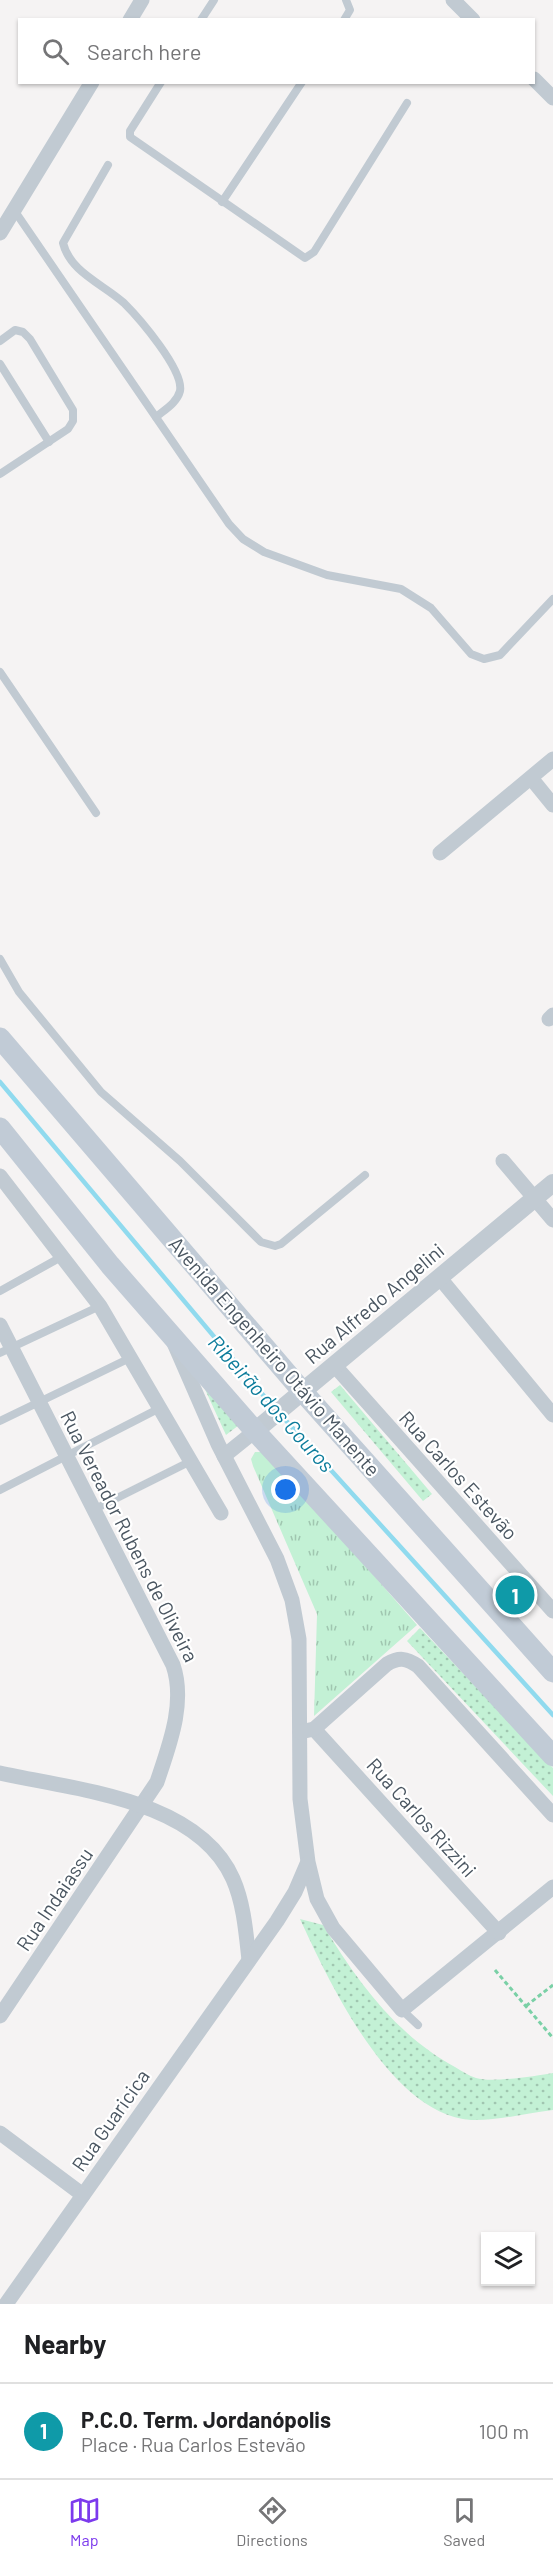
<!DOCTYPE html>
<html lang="en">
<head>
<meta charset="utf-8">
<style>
	:root { --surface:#fff; --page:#f6f6f6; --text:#202124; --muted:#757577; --line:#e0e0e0; --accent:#7c3aed }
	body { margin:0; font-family:Barlow,sans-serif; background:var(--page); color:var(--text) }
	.controls { position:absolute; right:18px; bottom:18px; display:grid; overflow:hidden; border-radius:0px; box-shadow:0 2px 4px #0004 }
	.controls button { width:54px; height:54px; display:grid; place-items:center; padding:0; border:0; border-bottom:2px solid var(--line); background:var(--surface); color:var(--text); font:30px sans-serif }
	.you { position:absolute; left:286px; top:1490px; width:21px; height:21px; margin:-15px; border:4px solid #fff; border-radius:50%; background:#1a73e8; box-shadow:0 0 0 9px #1a73e833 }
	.badge { display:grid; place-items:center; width:39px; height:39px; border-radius:50%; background:var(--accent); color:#fff; font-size:20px; font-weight:700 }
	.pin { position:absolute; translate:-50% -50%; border:3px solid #fff; box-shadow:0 2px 6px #0006 }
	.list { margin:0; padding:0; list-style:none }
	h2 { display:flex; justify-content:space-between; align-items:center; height:78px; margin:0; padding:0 24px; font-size:26px }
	h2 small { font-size:20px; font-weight:400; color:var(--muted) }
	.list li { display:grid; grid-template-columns:39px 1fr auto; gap:18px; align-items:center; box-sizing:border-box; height:96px; padding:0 24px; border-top:2px solid var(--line) }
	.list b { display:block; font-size:22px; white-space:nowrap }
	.list p { margin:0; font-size:20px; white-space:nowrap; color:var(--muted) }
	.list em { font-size:20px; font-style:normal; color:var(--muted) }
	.icon { flex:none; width:33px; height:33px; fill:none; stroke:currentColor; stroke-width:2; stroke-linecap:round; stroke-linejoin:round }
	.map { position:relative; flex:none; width:553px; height:2304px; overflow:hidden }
	.search { position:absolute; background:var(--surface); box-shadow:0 2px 4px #0004; left:18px; right:18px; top:18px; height:66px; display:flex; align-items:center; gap:15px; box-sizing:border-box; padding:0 21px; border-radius:0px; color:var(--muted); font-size:22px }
	.sheet { height:174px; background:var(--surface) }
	nav { display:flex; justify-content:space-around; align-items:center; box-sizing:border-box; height:84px; border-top:2px solid var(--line); background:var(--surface); font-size:16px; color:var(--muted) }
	nav a { display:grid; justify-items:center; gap:3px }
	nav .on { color:var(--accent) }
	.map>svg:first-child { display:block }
</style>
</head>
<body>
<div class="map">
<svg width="553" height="2304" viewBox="0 0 553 2304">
	<defs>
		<pattern id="grass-dots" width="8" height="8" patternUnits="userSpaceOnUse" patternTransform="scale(1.5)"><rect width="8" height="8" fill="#c3f1d5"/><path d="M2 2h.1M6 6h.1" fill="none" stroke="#a0c6b0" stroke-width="1.8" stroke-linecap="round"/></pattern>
		<pattern id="park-tufts" width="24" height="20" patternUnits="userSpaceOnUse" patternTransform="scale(1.5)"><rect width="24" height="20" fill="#c3f1d5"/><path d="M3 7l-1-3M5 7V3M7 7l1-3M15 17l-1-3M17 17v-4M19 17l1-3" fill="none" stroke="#a0c6b0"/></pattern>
	</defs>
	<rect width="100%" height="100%" fill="#f5f3f3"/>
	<g fill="url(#grass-dots)">
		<path d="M203,1385L239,1425L226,1435Z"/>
		<path d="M340,1385L432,1494L423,1501L331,1392Z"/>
		<path d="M420,1628L553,1768V1796L407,1641Z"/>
		<path d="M300,1919L323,1925C357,1981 396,2035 455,2067C462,2071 469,2076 476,2078C492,2083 535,2076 553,2073V2110C527,2113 497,2121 471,2120C391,2115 329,1982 300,1919Z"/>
	</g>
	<path fill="url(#park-tufts)" d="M255,1452H266L417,1625L314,1716L317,1614L253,1466L251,1459Z"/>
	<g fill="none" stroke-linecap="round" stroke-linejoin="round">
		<g stroke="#90daee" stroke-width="4.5">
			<path d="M0,1082L274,1408"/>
			<path d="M280,1414L553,1715"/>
		</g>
		<g stroke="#7ad0a6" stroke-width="3" stroke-dasharray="4.5 3" stroke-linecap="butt">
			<path d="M495,1970L553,2038"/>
			<path d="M526,2006L553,1985"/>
		</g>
		<g stroke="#c1cad2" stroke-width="8">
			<path d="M201,20L214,0"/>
			<path d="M344,20L350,10L346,0"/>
			<path d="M161,82L130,131V137L305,258L314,252L407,103"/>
			<path d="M108,165L63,243C70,272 103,284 124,303C139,318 184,370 180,391C177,403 164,410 156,417"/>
			<path d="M222,202L302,82"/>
			<path d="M14,210L229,524L243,539L264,552L327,575L401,589L431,608L471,654L484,659L500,655L553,599"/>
			<path d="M0,341L15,330L23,332L30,339L73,410V421L68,429L0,474"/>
			<path d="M0,364L49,442"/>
			<path d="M0,672L96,813"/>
			<path d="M0,959L19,992L101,1092L180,1161L261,1242L275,1246L281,1244L365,1175"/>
			<path d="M0,1291L63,1256"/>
			<path d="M0,1353L100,1306"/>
			<path d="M0,1421L130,1358"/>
			<path d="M0,1490L160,1408"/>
			<path d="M95,1509L191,1461"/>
			<path d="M402,2010L418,2025"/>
		</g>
		<g stroke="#c1cad2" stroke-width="15">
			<path d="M453,0L473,20"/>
			<path d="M130,20L142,0"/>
			<path d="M534,79L553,98"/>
			<path d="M0,233L92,82"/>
			<path d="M531,778L553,805"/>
			<path d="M440,853L553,759"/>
			<path d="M549,1019L553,1015"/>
			<path d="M503,1161L553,1220"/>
			<path d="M0,1176L100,1306L221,1513"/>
			<path d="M439,1277L553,1415"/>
			<path d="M0,1325L173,1665C186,1703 169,1746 157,1782L0,2016"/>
			<path d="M174,1343L218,1444L277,1559L292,1600L299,1639L300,1799L308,1862L317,1899L333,1928L402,2010L553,1887"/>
			<path d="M335,1366L553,1611"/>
			<path d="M224,1456L255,1431"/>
			<path d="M314,1729L499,1933"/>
			<path d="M300,1732L314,1729L387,1664C399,1657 406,1658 418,1666L553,1815"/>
			<path d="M0,1773C76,1790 198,1799 233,1879C244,1904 246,1933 249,1960"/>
			<path d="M0,2133L83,2195"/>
			<path d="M6,2304L277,1921L295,1892L307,1864"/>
		</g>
		<path stroke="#c1cad2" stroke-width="18" d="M255,1431L553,1183"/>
		<g stroke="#c1cbd6" stroke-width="21">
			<path d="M0,1038L303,1392L553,1672"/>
			<path d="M0,1128L110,1265L255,1431L553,1756"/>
		</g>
	</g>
	<g text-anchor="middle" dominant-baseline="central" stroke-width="4.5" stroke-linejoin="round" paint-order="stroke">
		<g font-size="20" fill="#4a5661" stroke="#fff">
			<text transform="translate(374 1303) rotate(-40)">Rua Alfredo Angelini</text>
			<text transform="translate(275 1356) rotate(49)">Avenida Engenheiro Otávio Manente</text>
			<text transform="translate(459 1475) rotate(48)">Rua Carlos Estevão</text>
			<text transform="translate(130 1536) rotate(63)">Rua Vereador Rubens de Oliveira</text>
			<text transform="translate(422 1817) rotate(48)">Rua Carlos Rizzini</text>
			<text transform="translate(54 1899) rotate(-56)">Rua Indaiassu</text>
			<text transform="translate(110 2120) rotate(-55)">Rua Guaricica</text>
		</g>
		<g font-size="21" font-style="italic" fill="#0c7c9b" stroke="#fff">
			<text transform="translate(272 1403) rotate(48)">Ribeirão dos Couros</text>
		</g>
	</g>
</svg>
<div class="controls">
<button><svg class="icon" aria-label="layers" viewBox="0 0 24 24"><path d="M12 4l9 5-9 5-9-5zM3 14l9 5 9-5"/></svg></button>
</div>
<div class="you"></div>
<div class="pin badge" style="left:515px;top:1595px;background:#0f9aa8">1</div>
<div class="search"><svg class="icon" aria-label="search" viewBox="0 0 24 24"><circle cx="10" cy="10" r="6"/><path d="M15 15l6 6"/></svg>Search here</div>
</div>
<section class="sheet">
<h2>Nearby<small></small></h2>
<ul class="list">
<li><span class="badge" style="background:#0f9aa8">1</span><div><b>P.C.O. Term. Jordanópolis</b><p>Place · Rua Carlos Estevão</p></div><em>100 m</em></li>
</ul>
</section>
<nav>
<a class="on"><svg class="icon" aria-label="map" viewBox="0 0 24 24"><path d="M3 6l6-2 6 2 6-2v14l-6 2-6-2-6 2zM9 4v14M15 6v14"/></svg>Map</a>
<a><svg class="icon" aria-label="directions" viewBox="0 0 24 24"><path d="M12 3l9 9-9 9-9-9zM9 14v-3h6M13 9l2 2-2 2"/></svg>Directions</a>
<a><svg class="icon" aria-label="saved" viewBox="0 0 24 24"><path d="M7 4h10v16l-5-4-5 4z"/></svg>Saved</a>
</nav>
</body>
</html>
